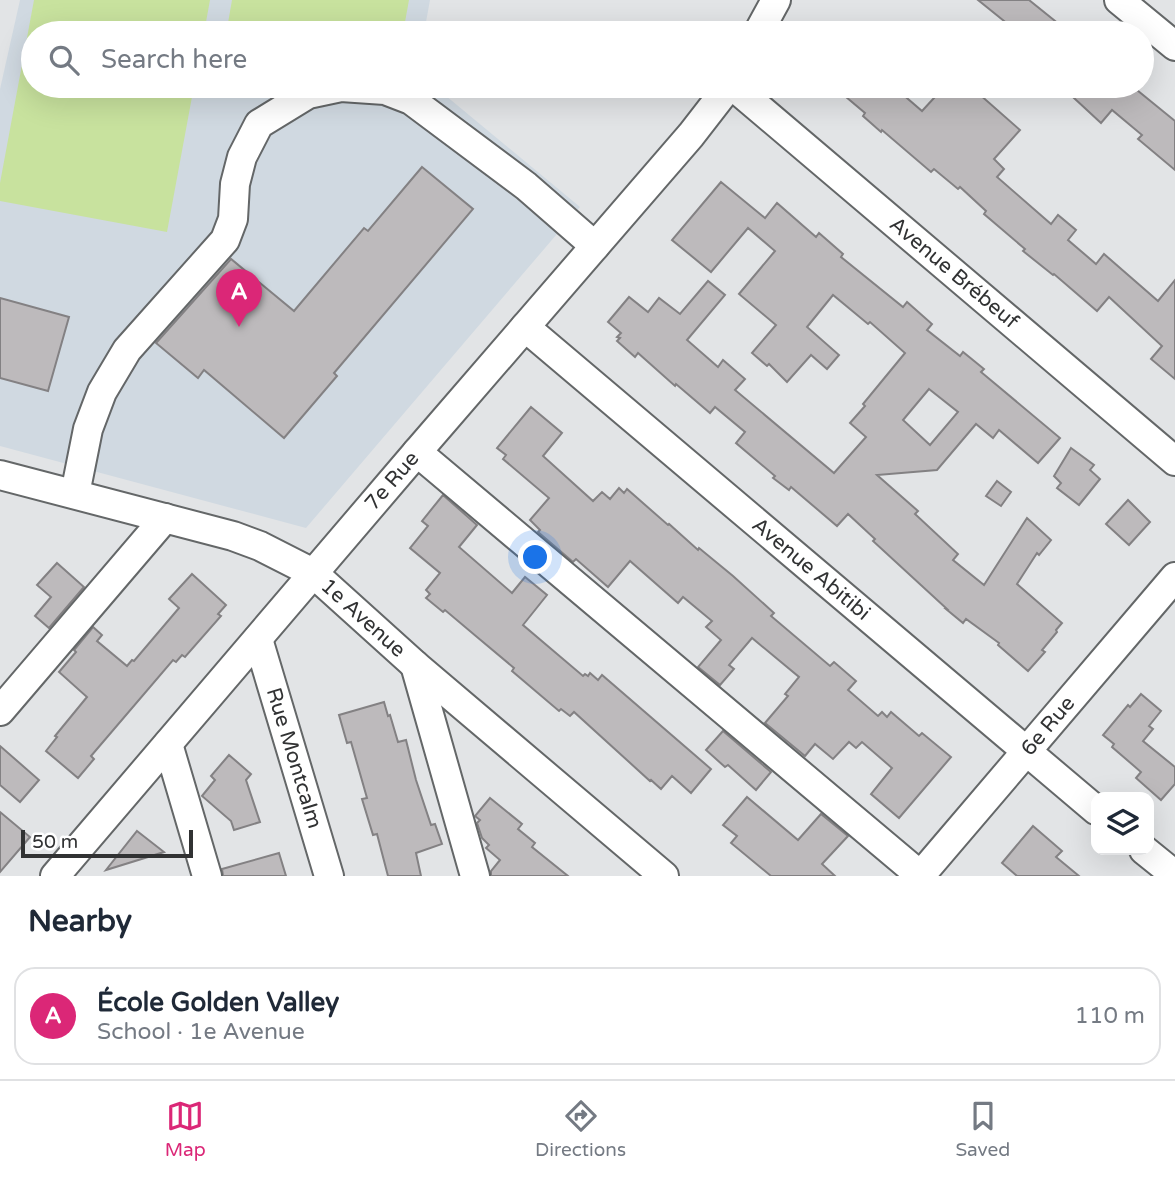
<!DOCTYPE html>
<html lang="en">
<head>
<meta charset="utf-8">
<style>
	:root { --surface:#fff; --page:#f2f2f3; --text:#1f2937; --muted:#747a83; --line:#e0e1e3; --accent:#db2777 }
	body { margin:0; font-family:"Varela Round",sans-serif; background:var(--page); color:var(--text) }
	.controls { position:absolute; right:21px; bottom:21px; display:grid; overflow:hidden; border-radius:14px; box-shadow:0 7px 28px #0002 }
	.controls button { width:63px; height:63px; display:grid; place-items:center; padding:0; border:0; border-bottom:2px solid var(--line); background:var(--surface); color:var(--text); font:35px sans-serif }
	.scale { position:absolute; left:21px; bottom:18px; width:172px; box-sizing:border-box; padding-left:7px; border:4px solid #313233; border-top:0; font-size:19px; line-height:24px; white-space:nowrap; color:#313233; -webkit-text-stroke:5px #fff; paint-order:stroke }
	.you { position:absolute; left:536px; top:558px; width:24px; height:24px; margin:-18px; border:5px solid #fff; border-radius:50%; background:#1a73e8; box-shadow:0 0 0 10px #1a73e833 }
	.badge { display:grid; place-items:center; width:46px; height:46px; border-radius:50%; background:var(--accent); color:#fff; font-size:23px; font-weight:700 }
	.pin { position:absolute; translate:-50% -58px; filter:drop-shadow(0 2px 4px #0008) }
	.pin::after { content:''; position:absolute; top:37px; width:24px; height:21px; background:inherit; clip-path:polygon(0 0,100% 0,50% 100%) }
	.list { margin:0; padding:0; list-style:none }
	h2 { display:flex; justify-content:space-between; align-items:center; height:91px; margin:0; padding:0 28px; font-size:30px }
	h2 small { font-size:23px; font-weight:400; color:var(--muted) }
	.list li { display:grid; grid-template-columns:46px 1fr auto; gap:21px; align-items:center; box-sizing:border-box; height:98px; margin:0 14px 14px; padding:0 14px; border:2px solid var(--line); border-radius:21px }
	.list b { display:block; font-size:26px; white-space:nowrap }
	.list p { margin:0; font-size:23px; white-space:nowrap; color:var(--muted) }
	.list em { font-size:23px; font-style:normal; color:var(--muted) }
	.icon { flex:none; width:38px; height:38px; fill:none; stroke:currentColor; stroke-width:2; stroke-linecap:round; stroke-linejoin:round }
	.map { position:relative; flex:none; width:1175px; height:876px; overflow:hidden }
	.search { position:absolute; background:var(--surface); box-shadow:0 7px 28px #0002; left:21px; right:21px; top:21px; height:77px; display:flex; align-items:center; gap:18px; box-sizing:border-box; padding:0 24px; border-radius:38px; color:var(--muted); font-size:26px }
	.sheet { height:203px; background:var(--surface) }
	nav { display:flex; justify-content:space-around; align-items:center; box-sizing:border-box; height:98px; border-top:2px solid var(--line); background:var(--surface); font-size:19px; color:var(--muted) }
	nav a { display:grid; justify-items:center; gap:4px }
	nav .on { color:var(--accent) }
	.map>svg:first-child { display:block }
</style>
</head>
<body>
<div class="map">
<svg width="1175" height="876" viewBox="0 0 1175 876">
	<rect width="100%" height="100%" fill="#e2e4e6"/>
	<path fill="#d0d9e1" d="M20,0H430L424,33H33V86H434L580,207L306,528L0,446V89Z"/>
	<g fill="#c8e29e">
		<path d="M34,0H210L204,33H33V86H194L167,232L0,201V183Z"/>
		<path d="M232,0H409L403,33H279L228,23Z"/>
	</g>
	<g fill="#bdbabc" stroke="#838183" stroke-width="2" fill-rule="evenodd">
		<path d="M978,0H1029L1070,33H1019Z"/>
		<path d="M833,86H893L922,111L945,86H970L1020,130L994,159L1004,169L997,177L1051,224L1058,215L1076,230L1068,240L1096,264L1104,254L1158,301L1175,280V379L1151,359L1162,346L1109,297L1097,311L1054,274L1053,275L1023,251L1025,249L984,214L986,211L960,187L958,189L934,169L931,172L882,130L881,132L863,116L865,113Z"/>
		<path d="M1061,86H1091L1102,96L1111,86H1132L1175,121V170L1138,139L1142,135L1112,110L1101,123Z"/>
		<path d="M422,167L473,209L334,373L337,376L284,438L204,370L198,378L156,343L231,259L294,311L364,228L368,231Z"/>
		<path d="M721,182L765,218L777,203L816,237L819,233L843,254L841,257L903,307L907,302L932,324L927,330L960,356L963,352L984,369L981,372L1060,438L1038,463L999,430L993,438L976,424L937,470L877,475L918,511L915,514L958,554L953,560L984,585L1027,518L1051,540L1039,555L1037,553L1017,584L1062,623L1056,630L1057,632L1042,650L1045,652L1028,671L998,645L999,643L966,619L963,623L946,609H947L873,541L875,539L848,514L837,526L791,487L789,490L773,478L775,476L736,443L745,432L715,407L710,413L676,384L675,386L638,353L635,357L617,341L620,338L617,337L621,333L608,322L629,297L648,312L659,298L680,314L708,281L725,295L687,340L718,367L723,360L745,379L735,390L834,473L866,437L850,423L865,406L863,404L905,353L870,322L868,324L833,295L807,327L839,355L827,369L811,355L787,382L769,364L767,366L752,353L776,325L739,294L775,251L748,228L711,272L672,240ZM929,389L958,412L930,445L903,420Z"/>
		<path d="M0,298L69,317L48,391L0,378Z"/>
		<path d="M531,407L562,433L543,456L593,501L602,492L610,499L619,488L624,493L627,489L668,525L669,524L698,550L699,548L733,576L774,613L771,616L830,666L834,662L856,681L848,690L878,716L882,712L887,717L891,712L919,736L922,733L951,757L899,818L871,794L892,768L862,742L856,748L849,742L833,759L815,744L805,756L765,723L788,696L785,694L799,677L752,638L729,665L734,669L720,685L698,667L721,640L706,627L712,621L683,597L678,603L630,561L608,587L576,559L573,562L538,532L540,530L530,520L549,498L503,459L506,455L497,448Z"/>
		<path d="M1071,448L1094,465L1090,470L1100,479L1079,505L1057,488L1061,483L1054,476Z"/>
		<path d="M997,481L1011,492L1001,506L986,496Z"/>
		<path d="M443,495L477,525L459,547L512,593L525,577L547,595L523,625L583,676L585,674L588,676L590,673L598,680L602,675L711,769L691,793L672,776L661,789L651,780L650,781L574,712L570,716L561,709L559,711L512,671L514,668L477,637L445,610L443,612L426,598L430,594L426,590L440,573L410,548L428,526L422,521Z"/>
		<path d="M1128,500L1150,522L1129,545L1106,524Z"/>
		<path d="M57,563L84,587L49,628L35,616L51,597L37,585Z"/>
		<path d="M192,574L226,605L218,614L221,616L185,657L182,655L176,662L173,660L91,756L94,759L78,778L46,751L57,737L55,736L87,697L59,672L76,652L74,650L93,627L102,635L97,641L127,666L132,660L134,661L179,608L169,599Z"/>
		<path d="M1141,694L1161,711L1149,726L1153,729L1143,741L1175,767V784L1161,800L1136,778L1141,772L1112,747L1114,744L1103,735L1128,705L1130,707Z"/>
		<path d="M384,702L388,716L390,715L398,742L406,740L416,780L431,825L435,824L442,844L416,853L421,876H388L377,834L373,835L362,799L367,798L351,742L347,743L339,715Z"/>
		<path d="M723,731L771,772L756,790L728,765L725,767L706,750Z"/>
		<path d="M0,746L39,780L20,802L0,785Z"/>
		<path d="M229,755L251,774L246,780L260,822L234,830L231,821L202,796L215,780L211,776Z"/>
		<path d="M747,797L798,840L821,814L848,836L822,864L835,876H771L731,843L737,836L723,825Z"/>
		<path d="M490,798L522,824L518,829L535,843L532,847L568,876H491V871L500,860L486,848L489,845L482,838L477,823L480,820L475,816Z"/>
		<path d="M0,812L30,837L0,872Z"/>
		<path d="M1033,826L1062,851L1056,857L1079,876H1017L1002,863Z"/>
		<path d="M137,831L164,852L106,870Z"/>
		<path d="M279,853L286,876H223L222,869Z"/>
	</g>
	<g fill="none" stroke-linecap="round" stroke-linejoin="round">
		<g stroke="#646768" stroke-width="32">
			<g id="minor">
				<path d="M1119,0L1175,46"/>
				<path d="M758,33L776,0"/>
				<path d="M733,86L1175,461"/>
				<path d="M525,327L1096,810"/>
				<path d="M417,452L921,876"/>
				<path d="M0,475L233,536L260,546L313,573L415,665L664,876"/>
				<path d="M75,494L88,429L102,392L127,350L225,240L233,219L235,184L242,157L259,124L308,94L341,87L385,90L411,100L526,186L595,246"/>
				<path d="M258,639L329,876"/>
				<path d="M415,665L475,876"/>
				<path d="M0,711L165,518"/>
				<path d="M168,744L207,876"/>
				<path d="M1144,850L1175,875"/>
				<path d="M55,876L417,452L691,135L729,86"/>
				<path d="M920,876L1175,577"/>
			</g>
		</g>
		<use href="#minor" stroke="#fff" stroke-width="28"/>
	</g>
	<g text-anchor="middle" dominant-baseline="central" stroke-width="5" stroke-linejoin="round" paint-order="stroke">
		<g font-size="21" fill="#313233" stroke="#fff">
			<text transform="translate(954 273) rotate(40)">Avenue Brébeuf</text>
			<text transform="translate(392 481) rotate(-49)">7e Rue</text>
			<text transform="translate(811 569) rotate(40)">Avenue Abitibi</text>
			<text transform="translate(363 618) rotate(42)">1e Avenue</text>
			<text transform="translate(1048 726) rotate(-50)">6e Rue</text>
			<text transform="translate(294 758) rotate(73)">Rue Montcalm</text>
		</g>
	</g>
</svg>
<div class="controls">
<button><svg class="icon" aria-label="layers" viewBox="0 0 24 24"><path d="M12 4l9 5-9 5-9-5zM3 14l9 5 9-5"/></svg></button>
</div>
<div class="scale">50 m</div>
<div class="you"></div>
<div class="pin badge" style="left:239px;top:327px">A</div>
<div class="search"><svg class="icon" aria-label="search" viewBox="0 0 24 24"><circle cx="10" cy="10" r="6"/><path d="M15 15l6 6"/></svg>Search here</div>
</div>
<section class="sheet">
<h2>Nearby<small></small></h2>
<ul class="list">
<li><span class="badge">A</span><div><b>École Golden Valley</b><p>School · 1e Avenue</p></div><em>110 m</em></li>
</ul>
</section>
<nav>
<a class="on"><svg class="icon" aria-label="map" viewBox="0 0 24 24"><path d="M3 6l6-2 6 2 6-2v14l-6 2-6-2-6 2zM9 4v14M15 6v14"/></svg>Map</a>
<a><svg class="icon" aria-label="directions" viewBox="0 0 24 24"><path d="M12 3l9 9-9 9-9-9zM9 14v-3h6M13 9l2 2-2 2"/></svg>Directions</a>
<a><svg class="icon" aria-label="saved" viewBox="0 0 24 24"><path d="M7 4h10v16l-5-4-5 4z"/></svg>Saved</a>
</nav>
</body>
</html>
